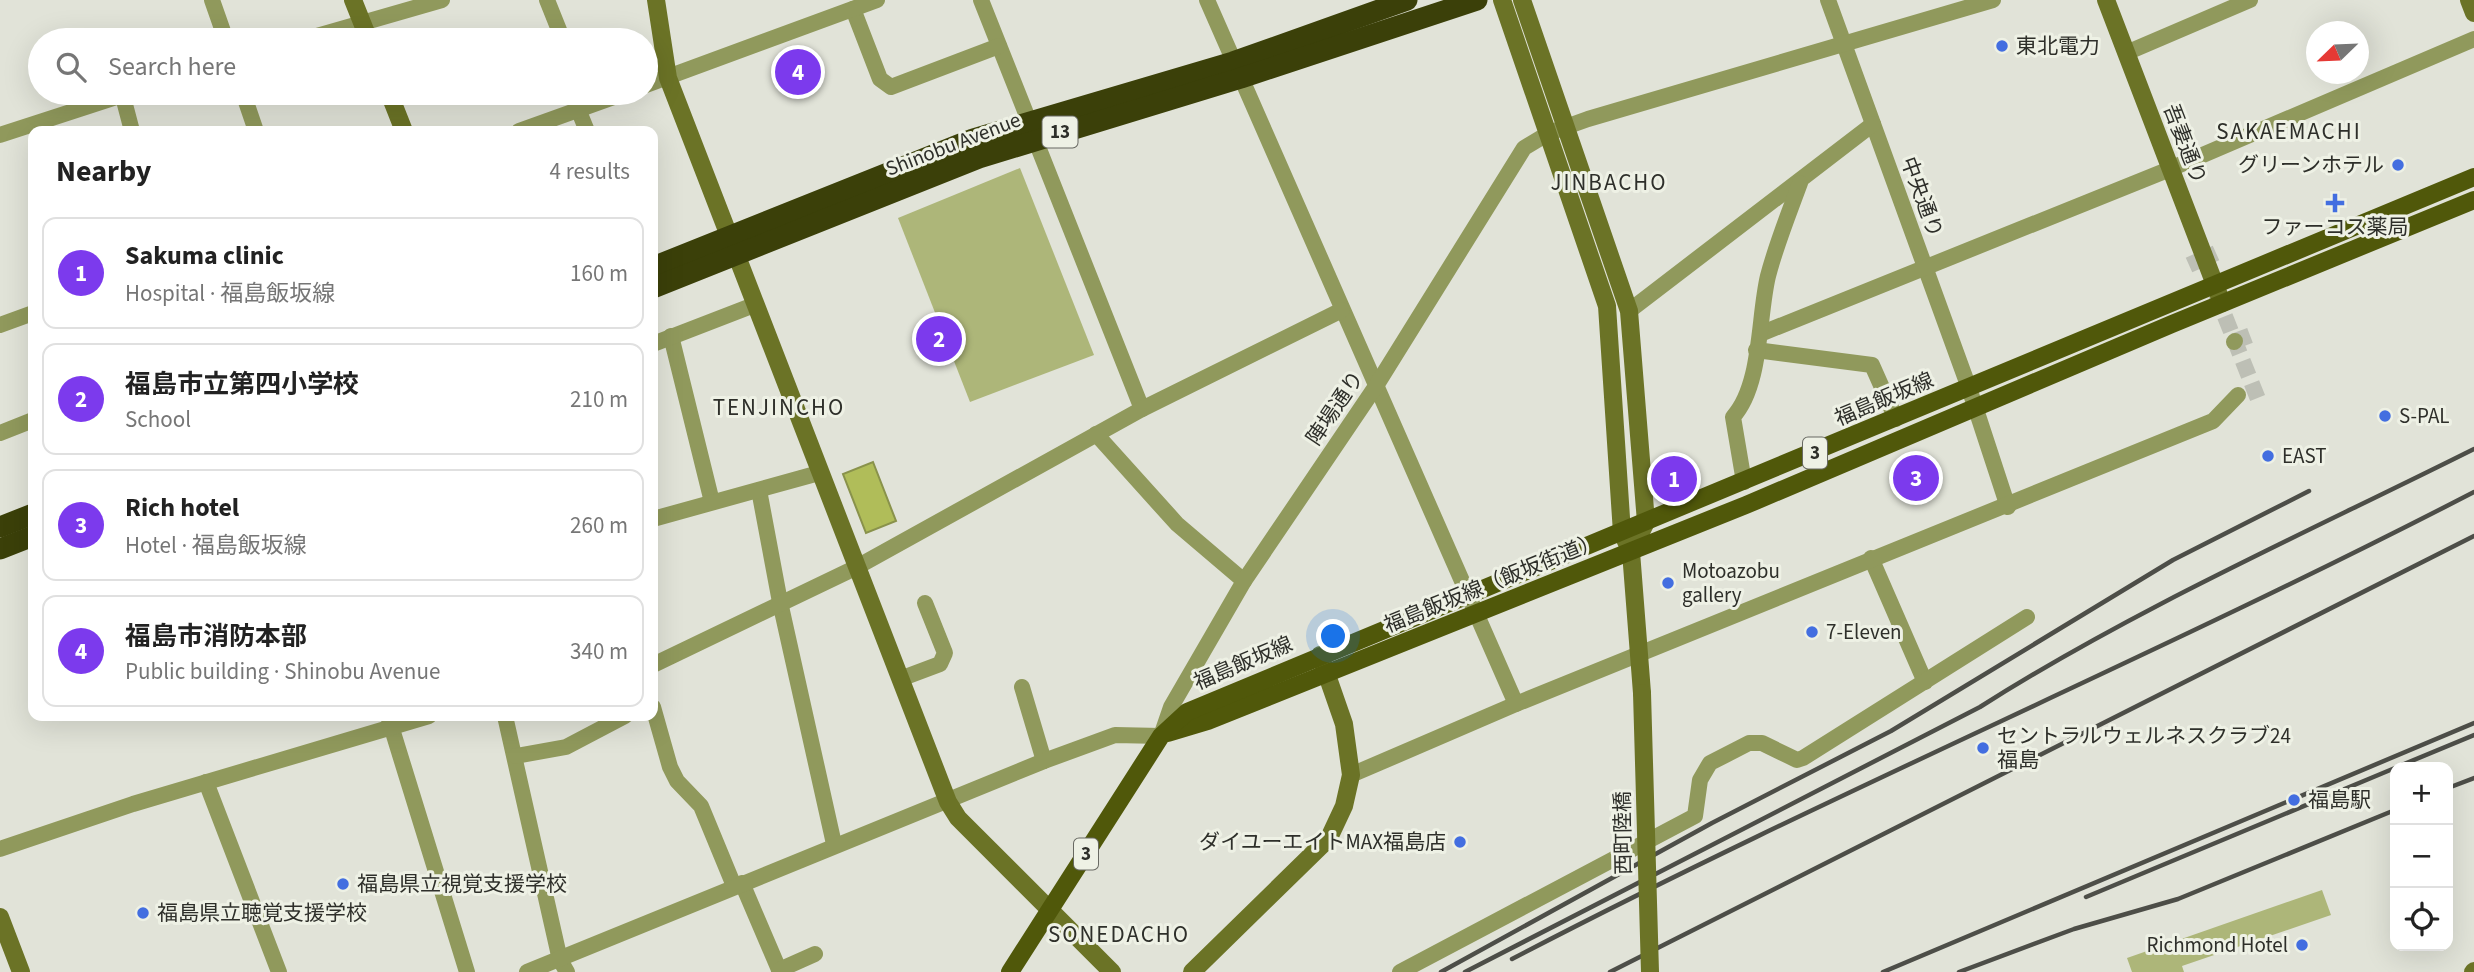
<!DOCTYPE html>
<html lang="en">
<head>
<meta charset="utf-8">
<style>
	:root { --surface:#fff; --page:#f6f6f6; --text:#222; --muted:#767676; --line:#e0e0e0; --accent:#7c3aed }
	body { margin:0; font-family:"Source Sans 3","Noto Sans JP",sans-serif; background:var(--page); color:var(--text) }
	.controls { position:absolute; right:21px; bottom:21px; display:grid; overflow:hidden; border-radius:14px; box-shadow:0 7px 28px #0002 }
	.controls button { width:63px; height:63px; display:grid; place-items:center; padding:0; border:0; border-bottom:2px solid var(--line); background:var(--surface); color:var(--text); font:35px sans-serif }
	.compass { position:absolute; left:2306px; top:21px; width:63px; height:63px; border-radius:50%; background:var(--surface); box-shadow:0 7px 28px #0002; rotate:247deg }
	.you { position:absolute; left:1334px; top:637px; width:24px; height:24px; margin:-18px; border:5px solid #fff; border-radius:50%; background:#1a73e8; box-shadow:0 0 0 10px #1a73e833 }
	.badge { display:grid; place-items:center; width:46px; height:46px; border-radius:50%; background:var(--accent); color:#fff; font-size:23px; font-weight:700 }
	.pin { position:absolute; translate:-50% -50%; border:4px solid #fff; box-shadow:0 2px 7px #0006 }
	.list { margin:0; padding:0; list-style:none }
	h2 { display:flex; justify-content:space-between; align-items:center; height:91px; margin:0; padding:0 28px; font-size:30px }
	h2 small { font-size:23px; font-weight:400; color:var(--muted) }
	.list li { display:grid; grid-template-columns:46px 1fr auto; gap:21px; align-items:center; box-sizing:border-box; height:112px; margin:0 14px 14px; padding:0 14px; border:2px solid var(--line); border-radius:14px }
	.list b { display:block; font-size:26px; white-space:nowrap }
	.list p { margin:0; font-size:23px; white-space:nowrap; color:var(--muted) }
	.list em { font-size:23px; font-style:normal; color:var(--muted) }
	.icon { flex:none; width:38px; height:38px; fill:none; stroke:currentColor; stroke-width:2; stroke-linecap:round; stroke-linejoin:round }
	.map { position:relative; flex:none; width:2474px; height:972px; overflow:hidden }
	.search { position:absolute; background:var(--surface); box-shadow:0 7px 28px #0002; left:28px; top:28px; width:630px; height:77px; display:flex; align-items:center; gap:18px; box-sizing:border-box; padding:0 24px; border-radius:38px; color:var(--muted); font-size:26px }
	.panel { position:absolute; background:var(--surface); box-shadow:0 7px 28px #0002; left:28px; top:126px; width:630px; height:595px; border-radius:14px }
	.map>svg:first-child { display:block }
</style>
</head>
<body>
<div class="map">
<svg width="2474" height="972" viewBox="0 0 2474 972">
	<rect width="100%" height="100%" fill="#e1e3d8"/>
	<g fill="#adb679">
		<path d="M1020,168L1094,355L970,402L898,218Z"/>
		<path d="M2322,890L2331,915L2182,966L2184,972H2132L2127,958Z"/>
	</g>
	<path fill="#b0bd59" stroke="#89924b" stroke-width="2" d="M873,462L896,521L866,533L843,474Z"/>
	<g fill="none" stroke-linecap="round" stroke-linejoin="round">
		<g stroke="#bdbfb5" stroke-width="16" stroke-dasharray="16 8" stroke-linecap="butt">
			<path d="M2189,265L2216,253"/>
			<path d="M2216,294L2258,399"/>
			<path d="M2235,341L2251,335"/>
		</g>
		<g stroke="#90995c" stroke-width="16">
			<path d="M212,0L226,40"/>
			<path d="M547,0L563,40"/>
			<path d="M981,0L1029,121"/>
			<path d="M1207,0L1516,704"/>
			<path d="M1828,0L1969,388L2008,507"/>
			<path d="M853,9L880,79L891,87L999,46"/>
			<path d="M303,40L442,0"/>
			<path d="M2126,53L2250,0"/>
			<path d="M646,85L877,0"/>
			<path d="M122,93L132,131"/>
			<path d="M243,93L256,131"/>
			<path d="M578,109L587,131"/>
			<path d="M519,131L625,93"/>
			<path d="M0,135L129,93"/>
			<path d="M1035,139L1142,409"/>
			<path d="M1629,311L1873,124"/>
			<path d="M0,325L33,313"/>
			<path d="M1760,334L2170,169L2474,39"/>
			<path d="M671,336L712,502"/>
			<path d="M2234,342L2235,341"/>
			<path d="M653,344L754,305"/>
			<path d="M1756,350L1872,365L1896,419"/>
			<path d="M0,433L33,420"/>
			<path d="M1096,434L1177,524L1244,581"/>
			<path d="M1744,482L1733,417C1762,385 1758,317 1768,276C1776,245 1789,213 1800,183"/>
			<path d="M759,490L780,602L834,844"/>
			<path d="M653,519L819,473"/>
			<path d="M1871,558L1925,682"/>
			<path d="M653,665L855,568L1142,409L1342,310"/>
			<path d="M900,679L940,664L945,653L925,603"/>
			<path d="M1022,687L1044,761"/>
			<path d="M653,707L670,767L677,781L701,806L734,886"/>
			<path d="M388,716L467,972"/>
			<path d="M505,716L560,960L567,972"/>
			<path d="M516,756L566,747L625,716"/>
			<path d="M1351,775L1516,704L2213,421L2238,395"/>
			<path d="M206,782L279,972"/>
			<path d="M0,849L133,804L429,716"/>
			<path d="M742,883L780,972"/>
			<path d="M779,970L815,954"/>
			<path d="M527,972L1044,761L1115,735L1161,736L1171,707L1244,581L1376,386L1524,148L1549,133L1588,119L1993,0"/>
			<path d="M1400,972L1695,816L1700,780L1710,763L1749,743H1762L1797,760L1803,758L2027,617"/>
		</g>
		<g stroke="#6b7326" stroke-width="18">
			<path d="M353,0L369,40"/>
			<path d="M656,0L668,78L948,802L958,818L1112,972"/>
			<path d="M1502,0L1607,306L1622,533L1631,552L1642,693"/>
			<path d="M1522,0L1629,311L1646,522L1631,552"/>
			<path d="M2106,0L2222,303"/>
			<path d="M2469,0L2474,13"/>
			<path d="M389,93L404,131"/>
			<path d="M0,917L21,972"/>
			<path d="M1192,972L1329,838L1344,806L1351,775L1344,724L1320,655"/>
			<path d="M2473,972L2474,971"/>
		</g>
		<g stroke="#50580a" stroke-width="18">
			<path d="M1168,733L1208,721L1746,505L2172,324L2474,200"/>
			<path d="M1010,972L1161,736L1187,712L2474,177"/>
		</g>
		<g stroke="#3b4009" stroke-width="21">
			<path d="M653,267L973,139L1233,62L1407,0"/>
			<path d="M653,288L979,158L1241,78L1477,0"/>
			<path d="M0,527L33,514"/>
			<path d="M0,549L33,536"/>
		</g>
		<g stroke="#4d4e48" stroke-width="4.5">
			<path d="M2397,767L2474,735"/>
			<path d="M2448,788L2474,778"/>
			<path d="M2086,897L2395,768"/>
			<path d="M1512,959C1828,794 2157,656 2474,492"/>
			<path d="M1441,972L1712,823L1891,731L2173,560L2309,491"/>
			<path d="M1465,972L1980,707C2134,609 2310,531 2474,449"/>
			<path d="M1610,972L2474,536"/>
			<path d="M1883,972L2474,723"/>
			<path d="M1959,972L2074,929L2178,899L2395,810"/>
		</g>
		<path stroke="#6b7326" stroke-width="18" d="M1642,693L1650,972"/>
	</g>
	<g fill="#436ee0" stroke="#eef1e5" stroke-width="2.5">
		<circle cx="2002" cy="46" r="7"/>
		<circle cx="2398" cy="165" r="7"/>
		<path d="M2331.5 192.5h7v7h7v7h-7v7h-7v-7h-7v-7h7z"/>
		<circle cx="2385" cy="416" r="7"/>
		<circle cx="2268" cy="456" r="7"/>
		<circle cx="1668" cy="583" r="7"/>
		<circle cx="1812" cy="632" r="7"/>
		<circle cx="1983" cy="748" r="7"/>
		<circle cx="2294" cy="800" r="7"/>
		<circle cx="1460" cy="842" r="7"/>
		<circle cx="343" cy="884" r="7"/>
		<circle cx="143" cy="913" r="7"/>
		<circle cx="2302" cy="945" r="7"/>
	</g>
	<g text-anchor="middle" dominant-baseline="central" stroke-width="6" stroke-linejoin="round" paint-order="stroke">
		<g fill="#eef1e5" stroke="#686962" stroke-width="2">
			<rect x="1042.5" y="116.5" width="35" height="31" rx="5"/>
			<rect x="1803" y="437.5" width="24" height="31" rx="5"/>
			<rect x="1074" y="838.5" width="24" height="31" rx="5"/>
		</g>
		<g font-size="19" font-weight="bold" fill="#2e2f2a">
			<text x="1060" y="132">13</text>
			<text x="1815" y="453">3</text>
			<text x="1086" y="854">3</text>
		</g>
		<g font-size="21" fill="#2e2f2a" stroke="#eef1e5" text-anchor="start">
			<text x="2016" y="46">東北電力</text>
			<text x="2384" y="165" text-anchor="end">グリーンホテル</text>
			<text x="2335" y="227" text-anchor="middle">ファーコス薬局</text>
			<text x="2399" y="416">S-PAL</text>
			<text x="2282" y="456">EAST</text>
			<text x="1682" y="571">Motoazobu<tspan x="1682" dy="24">gallery</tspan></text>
			<text x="1826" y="632">7-Eleven</text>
			<text x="1997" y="736">セントラルウェルネスクラブ24<tspan x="1997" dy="24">福島</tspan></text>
			<text x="2308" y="800">福島駅</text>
			<text x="1446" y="842" text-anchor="end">ダイユーエイトMAX福島店</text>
			<text x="357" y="884">福島県立視覚支援学校</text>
			<text x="157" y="913">福島県立聴覚支援学校</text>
			<text x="2288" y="945" text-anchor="end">Richmond Hotel</text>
		</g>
		<g font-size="21" fill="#2e2f2a" stroke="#eef1e5">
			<text transform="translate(953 144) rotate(-21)">Shinobu Avenue</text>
			<text transform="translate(2185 144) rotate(69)">吾妻通り</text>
			<text transform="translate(1922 197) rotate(70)">中央通り</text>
			<text transform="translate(1884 399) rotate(-23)">福島飯坂線</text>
			<text transform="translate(1335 408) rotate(-56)">陣場通り</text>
			<text transform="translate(1492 583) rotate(-22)">福島飯坂線（飯坂街道）</text>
			<text transform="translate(1243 663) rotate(-23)">福島飯坂線</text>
			<text transform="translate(1623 833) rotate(-91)">西町陸橋</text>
		</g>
		<g font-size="23" letter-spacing="2" fill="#2e2f2a" stroke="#eef1e5">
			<text x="2289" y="131">SAKAEMACHI</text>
			<text x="1609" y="182">JINBACHO</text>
			<text x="779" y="407">TENJINCHO</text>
			<text x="1119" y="934">SONEDACHO</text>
		</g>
	</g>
</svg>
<div class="controls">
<button>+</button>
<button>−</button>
<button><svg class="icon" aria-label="locate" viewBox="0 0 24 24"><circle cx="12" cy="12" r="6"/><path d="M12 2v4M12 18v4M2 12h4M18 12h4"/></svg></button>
</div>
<svg class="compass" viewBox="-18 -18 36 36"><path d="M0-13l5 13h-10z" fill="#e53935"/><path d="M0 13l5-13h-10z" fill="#767676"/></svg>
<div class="you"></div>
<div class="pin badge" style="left:1674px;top:479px">1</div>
<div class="pin badge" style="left:939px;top:339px">2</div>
<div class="pin badge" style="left:1916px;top:478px">3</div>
<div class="pin badge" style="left:798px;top:72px">4</div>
<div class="search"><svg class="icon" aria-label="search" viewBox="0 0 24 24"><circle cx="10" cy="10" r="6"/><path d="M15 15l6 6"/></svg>Search here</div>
<section class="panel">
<h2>Nearby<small>4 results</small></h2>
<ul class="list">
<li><span class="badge">1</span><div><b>Sakuma clinic</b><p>Hospital · 福島飯坂線</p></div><em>160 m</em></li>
<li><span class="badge">2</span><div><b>福島市立第四小学校</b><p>School</p></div><em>210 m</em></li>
<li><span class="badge">3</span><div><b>Rich hotel</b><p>Hotel · 福島飯坂線</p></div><em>260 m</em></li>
<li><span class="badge">4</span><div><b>福島市消防本部</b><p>Public building · Shinobu Avenue</p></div><em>340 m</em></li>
</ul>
</section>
</div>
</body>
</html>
